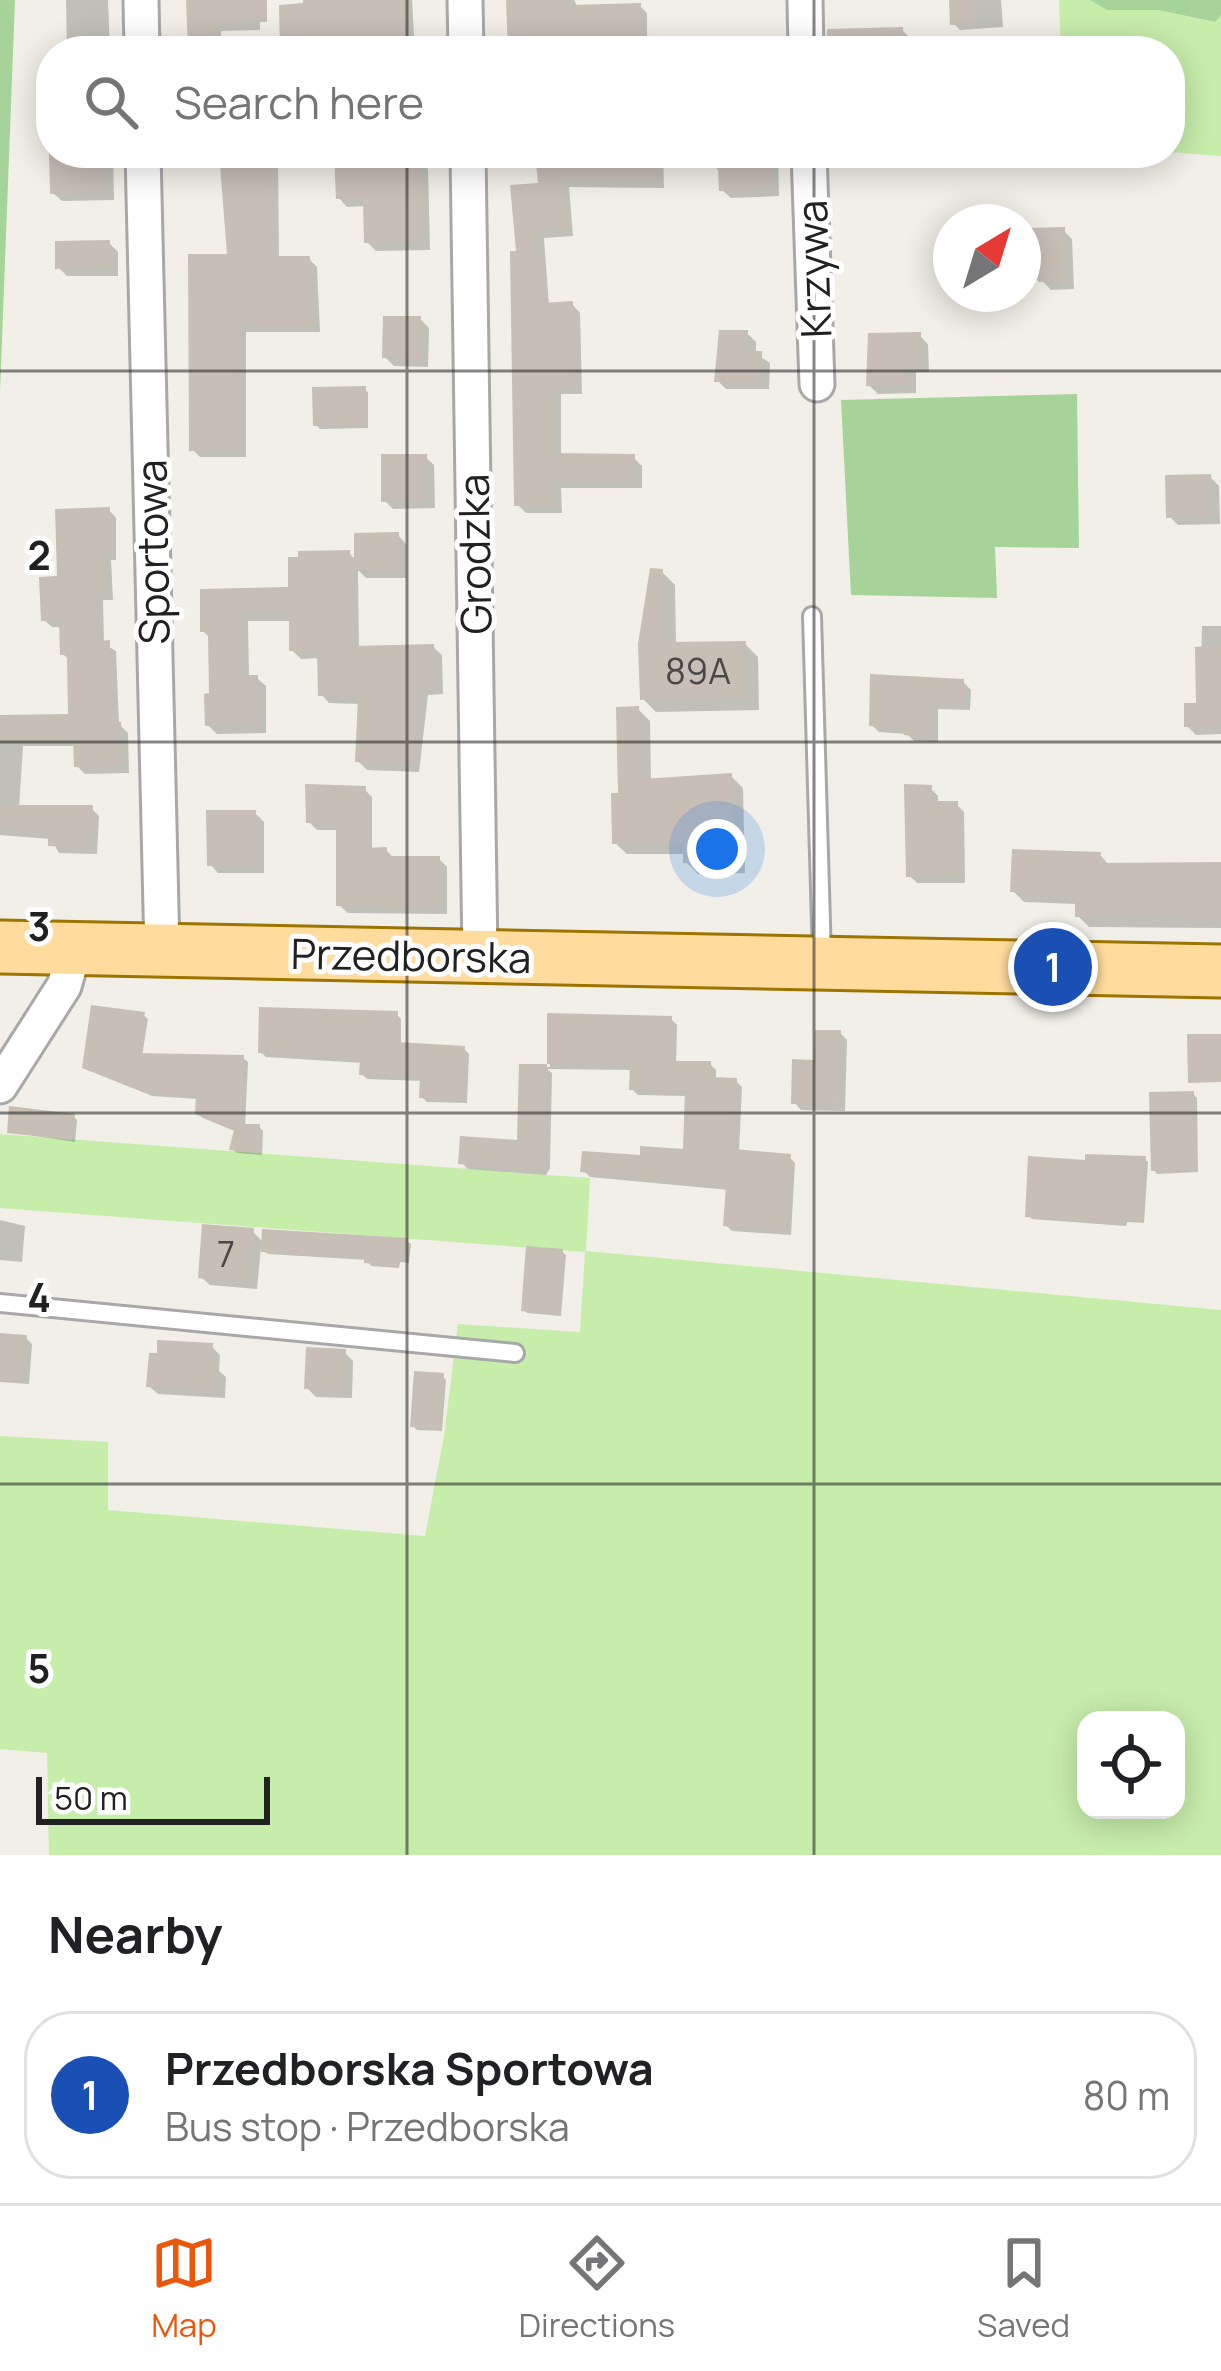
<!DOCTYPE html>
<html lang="en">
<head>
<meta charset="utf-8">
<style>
	:root { --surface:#fff; --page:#f2f2f2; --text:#202124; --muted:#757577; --line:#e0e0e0; --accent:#ea580c }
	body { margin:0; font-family:Manrope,sans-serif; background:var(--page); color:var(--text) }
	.controls { position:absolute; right:36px; bottom:36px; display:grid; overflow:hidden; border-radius:24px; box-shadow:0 6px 30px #0003 }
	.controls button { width:108px; height:108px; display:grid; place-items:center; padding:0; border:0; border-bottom:3px solid var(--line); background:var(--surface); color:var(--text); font:60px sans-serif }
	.compass { position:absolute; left:933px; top:204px; width:108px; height:108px; border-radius:50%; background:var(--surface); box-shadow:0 6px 30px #0003; rotate:38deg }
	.scale { position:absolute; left:36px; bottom:30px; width:234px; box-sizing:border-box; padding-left:12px; border:6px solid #212121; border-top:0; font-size:33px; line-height:42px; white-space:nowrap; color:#212121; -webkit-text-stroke:9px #fff; paint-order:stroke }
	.you { position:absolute; left:717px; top:849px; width:42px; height:42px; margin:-30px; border:9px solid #fff; border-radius:50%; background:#1a73e8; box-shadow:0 0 0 18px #1a73e833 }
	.badge { display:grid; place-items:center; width:78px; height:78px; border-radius:50%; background:var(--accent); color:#fff; font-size:39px; font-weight:700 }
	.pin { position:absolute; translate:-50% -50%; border:6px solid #fff; box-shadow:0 3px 12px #0006 }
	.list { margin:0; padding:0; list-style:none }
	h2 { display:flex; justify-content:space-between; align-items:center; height:156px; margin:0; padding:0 48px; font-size:51px }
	h2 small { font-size:39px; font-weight:400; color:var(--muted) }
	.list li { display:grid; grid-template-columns:78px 1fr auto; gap:36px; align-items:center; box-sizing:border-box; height:168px; margin:0 24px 24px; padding:0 24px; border:3px solid var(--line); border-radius:48px }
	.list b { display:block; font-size:45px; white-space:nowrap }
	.list p { margin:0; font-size:39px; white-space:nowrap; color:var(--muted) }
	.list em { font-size:39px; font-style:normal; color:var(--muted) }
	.icon { flex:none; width:66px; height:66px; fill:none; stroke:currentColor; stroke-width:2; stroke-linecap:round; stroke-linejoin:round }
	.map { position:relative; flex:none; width:1221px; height:1855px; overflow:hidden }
	.search { position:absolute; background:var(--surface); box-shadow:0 6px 30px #0003; left:36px; right:36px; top:36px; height:132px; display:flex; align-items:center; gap:30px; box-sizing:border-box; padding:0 42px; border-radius:48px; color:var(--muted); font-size:45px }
	.sheet { height:348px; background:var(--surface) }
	nav { display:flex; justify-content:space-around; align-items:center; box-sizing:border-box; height:168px; border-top:3px solid var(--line); background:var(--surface); font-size:33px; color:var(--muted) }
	nav a { display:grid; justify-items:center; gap:6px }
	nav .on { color:var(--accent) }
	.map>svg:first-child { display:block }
</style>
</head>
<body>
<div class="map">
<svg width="1221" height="1855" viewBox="0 0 1221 1855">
	<rect width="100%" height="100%" fill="#f1efe7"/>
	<g fill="#c7edab" fill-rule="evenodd">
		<path d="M1059,0H1090L1108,10H1158L1214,22L1221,15V156L1170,152V51H1061Z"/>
		<path d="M0,1134L590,1178L586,1251L1221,1310V1855H49L47,1753L0,1749V1436L108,1442V1510L425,1536L444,1436L458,1324L580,1332L585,1252L0,1208ZM1086,1720H1176V1810H1086Z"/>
	</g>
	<g fill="#a6d39a">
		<path d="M0,0H15L0,392Z"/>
		<path d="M1090,0H1221V15L1215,22L1158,10H1107Z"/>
		<path d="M1077,394L1079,548L995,547L997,598L851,595L841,400Z"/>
	</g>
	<g fill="#0003">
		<path d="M66,0H108L110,51H67Z"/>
		<path d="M190,0H260V30L221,31V51H194Z"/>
		<path d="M306,0H412L415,51H284Z"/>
		<path d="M509,0H574L578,8L640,6L647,13V51H511Z"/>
		<path d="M952,0H1001L1003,27L960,30L953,23Z"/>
		<path d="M902,30L911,39V51H860Z"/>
		<path d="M52,153H113L114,200L62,201L53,193Z"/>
		<path d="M190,153H278L279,259H309L317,267L320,332H246V457H200L192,449L230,257L223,165H198Z"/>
		<path d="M337,153H381L383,162L419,160L428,169L430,250L376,251L367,242V206L347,207L339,198Z"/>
		<path d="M538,153H663L664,188L569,187L573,236L544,238L549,306L572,304L580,313L582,394H561V456L633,457L642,466V488H561L562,513H526L517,504L519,254L541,186Z"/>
		<path d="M720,153H778L779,196L731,198L722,190Z"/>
		<path d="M1063,230L1072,239L1074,289L1051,290L1023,261V254Z"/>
		<path d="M109,243L118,252V276H67L58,267Z"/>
		<path d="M420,319L429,328L428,367L394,366L385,357Z"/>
		<path d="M747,333L756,342V354L770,363L769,389H726L717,380Z"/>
		<path d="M919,335L928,344L929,372H916V393L878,394L869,385Z"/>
		<path d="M365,389L368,393V428L320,429L316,425Z"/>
		<path d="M425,457L434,465L435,508L393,509L384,500Z"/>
		<path d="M1210,477L1219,486L1220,524L1178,525L1169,516Z"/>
		<path d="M109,510L116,518V560H111L113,600H103L104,644L116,651L119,724L128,733L129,773L85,774L77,766V746H23L19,808H91L99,816L97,854L59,853L51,839L0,835V718L71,716L70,661L63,654V627H52L44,620L60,579Z"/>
		<path d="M398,535L406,544V578H366L358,570L359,648L433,647L442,655L443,694L428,695L419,772L367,770L358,761L361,704L329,703L321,694L320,658L301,659L292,650V621H248L249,678H257L266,686V733L217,734L208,725L212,696L211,639L203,631L291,590L349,553L357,561Z"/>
		<path d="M662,572L675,585L676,645L745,644L758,657L759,710L656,712L643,699Z"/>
		<path d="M1202,626H1221V734L1196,735L1187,726L1200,706Z"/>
		<path d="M963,682L971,690L970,710L938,709V742L914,741L907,734L879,732L872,725Z"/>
		<path d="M638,709L650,721L651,781L731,776L743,788L745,873L698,874L686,862V854H627L615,843Z"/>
		<path d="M930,788L938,796V804H956L964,812L965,883H917L909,875Z"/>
		<path d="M364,789L372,797V850H386L395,859H439L447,867V914L348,913L339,905V830H317L309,822Z"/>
		<path d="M255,813L264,822V873H218L210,864Z"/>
		<path d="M1100,855L1110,866H1221V928L1089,927L1078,916V904L1024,902L1013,891Z"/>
		<path d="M396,1014L401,1019V1045L464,1049L469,1054L467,1103L427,1102L422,1097L423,1081L367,1079L362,1074L363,1063L266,1057L261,1052Z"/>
		<path d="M143,1015L148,1019L142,1056L243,1058L248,1062L245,1127H259L263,1131L262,1155L237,1153L232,1149L237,1132L203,1118L198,1113V1099L152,1096L85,1067Z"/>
		<path d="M550,1016L671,1019L677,1025L676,1064H710L716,1070V1080L736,1081L742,1087L739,1152L789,1157L795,1163L791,1235L732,1231L726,1225L729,1190L590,1177L584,1171L686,1152L688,1096L638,1095L632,1089L633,1070L547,1069L552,1073L550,1168L546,1175L468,1169L461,1162L520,1143L522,1067H550Z"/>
		<path d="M840,1033L847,1040L845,1111L801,1110L794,1102Z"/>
		<path d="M1193,1094L1197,1098L1198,1172L1157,1174L1154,1170Z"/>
		<path d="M74,1117L77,1120L75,1142L10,1132Z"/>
		<path d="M1144,1159L1148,1162L1144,1223L1127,1222L1126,1226L1032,1219L1028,1215L1088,1163Z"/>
		<path d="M0,1220L25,1226L22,1262L0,1260Z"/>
		<path d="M252,1231L264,1243L407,1241L411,1244L409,1263L400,1262L399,1268L371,1266L367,1260L268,1254L261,1247L257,1289L210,1285L201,1277Z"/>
		<path d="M562,1252L566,1255L561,1316L527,1313L524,1310Z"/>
		<path d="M0,1336L26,1338L32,1344L29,1384L0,1382Z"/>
		<path d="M211,1346L220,1355L219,1371L226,1377L225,1398L158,1394L149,1386Z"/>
		<path d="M344,1352L353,1361L352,1398L316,1397L307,1388Z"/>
		<path d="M442,1376L446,1380L442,1431L417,1430L413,1426Z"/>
	</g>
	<g fill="#c7beb6">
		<path d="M186,0H267V22L213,23L214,49H188Z"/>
		<path d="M303,0H407L408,36L304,35V51H280L279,5L303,3Z"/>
		<path d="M506,0H572V5L641,3V46L508,51Z"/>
		<path d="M949,0H972L974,24L950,25Z"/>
		<path d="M903,27L904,51H827V29Z"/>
		<path d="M49,153H106L107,192L50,194Z"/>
		<path d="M219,153H271L272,256H310L313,325H239V450L189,451L188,254H227Z"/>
		<path d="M334,153H376V159L420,157L422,242L364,243L363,198L336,199Z"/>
		<path d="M535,153H657V181L562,180L566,229L538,231L543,303L573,301L575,387H554V453L635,454V481H554L555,506H514L510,251H516L510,185L538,183Z"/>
		<path d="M702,153H771L772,188L719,191L718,170Z"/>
		<path d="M1065,227L1066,281L1039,282L1023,265L1025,228Z"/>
		<path d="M110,240V268L55,269V241Z"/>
		<path d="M383,316H421L420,359L382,358Z"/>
		<path d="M719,330H748V351H762V382H714Z"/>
		<path d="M921,332V364L908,365L909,386H866L868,333Z"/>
		<path d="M366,386V425L313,426L312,387Z"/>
		<path d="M381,454H427L428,501L381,502Z"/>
		<path d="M1211,474L1212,517L1166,518L1165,475Z"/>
		<path d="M110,507V553H105L106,593H96L98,641L110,640L112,722H121L123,766L74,767L73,740L0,739V715L68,714L67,655H60L59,620L41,621L39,577L57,576L55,509Z"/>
		<path d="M399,532V571L354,570V533Z"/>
		<path d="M350,550L352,646L434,644L435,687H420L412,765L355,762L358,697L318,696L317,651H289V614H241V675H258L259,725L205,726L204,694L209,693L208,632H200V589L288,587V557H298V551Z"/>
		<path d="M650,568L663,569L665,642L746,641L747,698L640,700L638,644Z"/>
		<path d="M1221,645V726L1184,727V703H1196L1195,647Z"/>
		<path d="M870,674L964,679L963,704L932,702V736L904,735V728L869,726Z"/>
		<path d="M639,706L641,779L732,773L734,862L683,863V844H612L611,793H618L616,707Z"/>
		<path d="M305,784L366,786L365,848L387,847V856H440V907L336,906V823H306Z"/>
		<path d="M904,784L932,785V801H958V876L906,877Z"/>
		<path d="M0,805H93L91,848L48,846V833L0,828Z"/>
		<path d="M206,810H256V866H207Z"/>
		<path d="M1012,849L1101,852L1100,863L1221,862V919L1075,917V895L1010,892Z"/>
		<path d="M91,1005L145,1012L138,1053L244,1055L242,1124H260L259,1152L229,1150L234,1130L195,1114L196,1096L145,1093L82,1068Z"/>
		<path d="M259,1007L398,1011L397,1042L465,1046L463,1100L419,1098L420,1077L359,1075L360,1059L258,1053Z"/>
		<path d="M547,1013L672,1016L671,1061H711V1077L737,1078L734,1149L791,1154L786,1231L723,1226L726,1186L580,1172L582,1151L640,1155V1146L683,1149L685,1091L629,1090L630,1065L547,1064Z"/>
		<path d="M815,1030H841L839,1104H791L792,1059L814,1060Z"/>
		<path d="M1187,1034H1221V1082L1188,1083Z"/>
		<path d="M519,1064H547L545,1161L540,1170L458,1164L460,1136L517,1140Z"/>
		<path d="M1194,1091L1196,1170L1151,1171L1149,1092Z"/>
		<path d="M9,1106L75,1114L72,1140L7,1133Z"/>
		<path d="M1085,1154L1146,1156L1142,1221L1124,1220V1224L1025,1217L1028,1156L1085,1160Z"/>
		<path d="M202,1224L254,1228L249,1282L198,1278Z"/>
		<path d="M262,1229L408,1238L407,1261L397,1260V1266L364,1263V1258L261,1252Z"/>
		<path d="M526,1246L563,1249L558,1314L521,1311Z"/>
		<path d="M0,1333L27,1335L24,1380L0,1378Z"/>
		<path d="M157,1340L213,1343L212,1365H219L217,1390L146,1387L149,1353H157Z"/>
		<path d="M306,1347L346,1349L345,1390L304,1389Z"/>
		<path d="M414,1371L444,1373L440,1429L410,1427Z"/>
	</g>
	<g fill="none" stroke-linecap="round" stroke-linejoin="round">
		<g stroke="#a8a8a8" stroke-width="22">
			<g id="service">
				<path d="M812,616L822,957"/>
				<path d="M0,1303L515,1353"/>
			</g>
		</g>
		<g stroke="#a8a8a8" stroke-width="39">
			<g id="minor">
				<path d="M141,0L142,51"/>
				<path d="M465,0L466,51"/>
				<path d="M805,0L806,51"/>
				<path d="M143,153L162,951"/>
				<path d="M468,153L480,956"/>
				<path d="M809,153L817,384"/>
				<path d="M0,1086L64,986L75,948"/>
			</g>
		</g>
		<g stroke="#9d7400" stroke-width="57">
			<path id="primary" d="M0,947L1221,971"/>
		</g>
		<use href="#service" stroke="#fff" stroke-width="16"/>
		<use href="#minor" stroke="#fff" stroke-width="33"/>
		<use href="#primary" stroke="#ffdc9e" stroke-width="51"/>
	</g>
	<path fill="none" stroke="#212121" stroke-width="3" stroke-opacity="0.55" d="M407,0V51M814,0V51M407,153V1855M814,153V1855M0,371H1221M0,742H1221M0,1113H1221M0,1484H1221"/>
	<g text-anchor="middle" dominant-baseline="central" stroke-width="10" stroke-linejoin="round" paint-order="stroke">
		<g font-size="36" fill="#4a4846">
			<text x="698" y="670">89A</text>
			<text x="226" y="1253">7</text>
		</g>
		<g font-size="42" fill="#212121" stroke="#fff">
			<text transform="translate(813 269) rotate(-92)">Krzywa</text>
			<text transform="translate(152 552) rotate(-91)">Sportowa</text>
			<text transform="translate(474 554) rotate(-91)">Grodzka</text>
			<text transform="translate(411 955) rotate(1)">Przedborska</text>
		</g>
	</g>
	<g font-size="39" text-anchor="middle" font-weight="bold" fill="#212121" stroke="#fff" stroke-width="10" stroke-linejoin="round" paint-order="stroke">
		<text x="39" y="570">2</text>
		<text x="39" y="941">3</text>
		<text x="39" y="1312">4</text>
		<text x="39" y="1683">5</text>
	</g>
</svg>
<div class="controls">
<button><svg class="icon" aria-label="locate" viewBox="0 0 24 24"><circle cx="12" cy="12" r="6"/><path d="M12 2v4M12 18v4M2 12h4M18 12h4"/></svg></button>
</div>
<svg class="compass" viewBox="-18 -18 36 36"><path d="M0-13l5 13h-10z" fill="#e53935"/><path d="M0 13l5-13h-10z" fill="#757577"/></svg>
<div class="scale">50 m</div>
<div class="you"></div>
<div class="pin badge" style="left:1053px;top:967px;background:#1a4fb4">1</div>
<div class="search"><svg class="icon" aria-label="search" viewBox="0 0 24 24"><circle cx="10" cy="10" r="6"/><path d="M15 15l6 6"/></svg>Search here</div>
</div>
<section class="sheet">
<h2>Nearby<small></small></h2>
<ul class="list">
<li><span class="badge" style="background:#1a4fb4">1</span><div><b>Przedborska Sportowa</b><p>Bus stop · Przedborska</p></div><em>80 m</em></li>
</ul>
</section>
<nav>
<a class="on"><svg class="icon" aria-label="map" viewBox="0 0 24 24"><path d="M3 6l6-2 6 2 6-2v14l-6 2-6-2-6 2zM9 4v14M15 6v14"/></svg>Map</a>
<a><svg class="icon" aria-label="directions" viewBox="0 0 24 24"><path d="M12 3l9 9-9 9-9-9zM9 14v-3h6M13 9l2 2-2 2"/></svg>Directions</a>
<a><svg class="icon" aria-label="saved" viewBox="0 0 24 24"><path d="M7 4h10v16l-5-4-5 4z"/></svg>Saved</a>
</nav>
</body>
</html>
